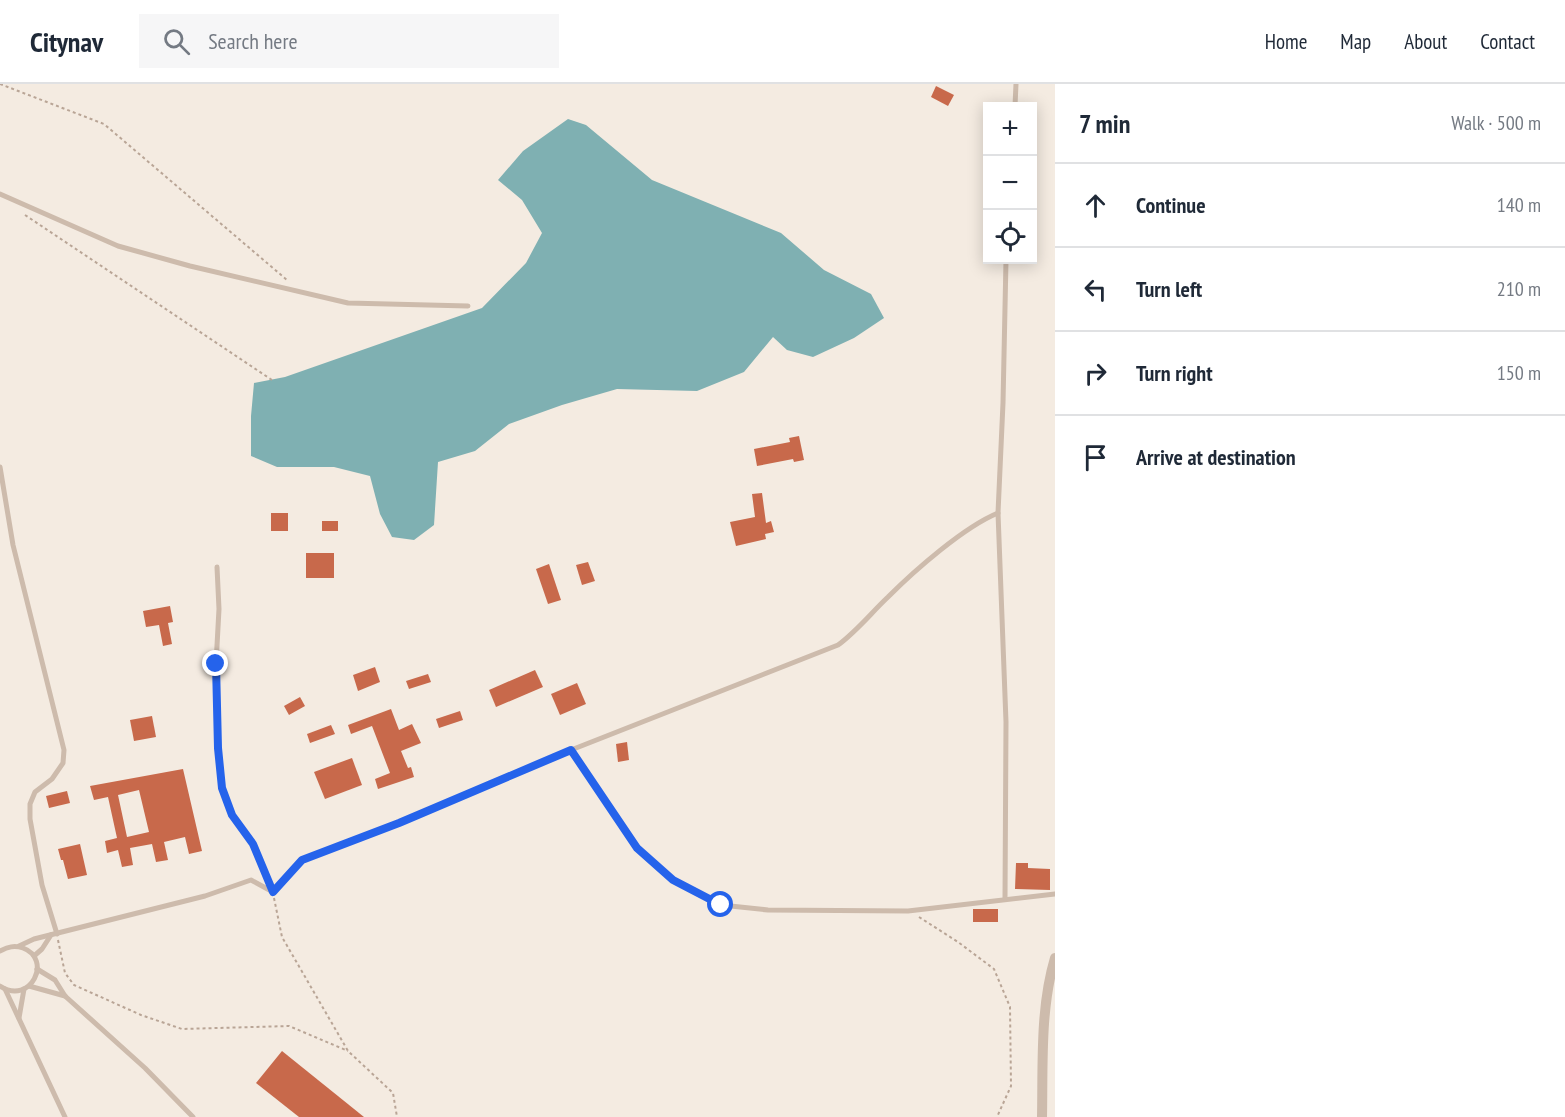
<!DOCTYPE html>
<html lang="en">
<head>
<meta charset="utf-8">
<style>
	:root { --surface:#fff; --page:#f6f6f7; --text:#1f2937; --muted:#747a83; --line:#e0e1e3 }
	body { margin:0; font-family:"PT Sans Narrow",sans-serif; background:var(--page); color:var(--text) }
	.controls { position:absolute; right:18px; top:18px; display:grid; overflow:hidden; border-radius:0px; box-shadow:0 3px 15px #0003 }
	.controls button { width:54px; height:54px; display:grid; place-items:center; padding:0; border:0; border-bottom:2px solid var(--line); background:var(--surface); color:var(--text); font:30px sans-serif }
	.stop { position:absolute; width:18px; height:18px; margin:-14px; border:4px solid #2563eb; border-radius:50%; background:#fff }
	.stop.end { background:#2563eb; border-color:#fff; box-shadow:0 2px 6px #0008 }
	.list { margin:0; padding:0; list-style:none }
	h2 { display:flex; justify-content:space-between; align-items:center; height:78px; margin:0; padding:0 24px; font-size:26px }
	h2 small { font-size:20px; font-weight:400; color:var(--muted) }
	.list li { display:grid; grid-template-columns:39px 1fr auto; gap:18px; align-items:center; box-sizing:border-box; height:84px; padding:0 24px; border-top:2px solid var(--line) }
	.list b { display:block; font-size:22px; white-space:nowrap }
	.list em { font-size:20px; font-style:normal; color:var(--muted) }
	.icon { flex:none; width:33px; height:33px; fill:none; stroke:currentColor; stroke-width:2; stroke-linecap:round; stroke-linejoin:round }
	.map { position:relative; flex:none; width:1055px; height:1033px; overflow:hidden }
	header { display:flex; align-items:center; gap:36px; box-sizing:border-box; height:84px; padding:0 30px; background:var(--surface); border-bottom:2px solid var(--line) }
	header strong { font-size:28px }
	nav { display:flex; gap:33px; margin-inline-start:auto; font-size:21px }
	.search { width:420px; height:54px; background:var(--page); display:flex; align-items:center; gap:15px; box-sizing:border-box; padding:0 21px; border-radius:0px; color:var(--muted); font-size:22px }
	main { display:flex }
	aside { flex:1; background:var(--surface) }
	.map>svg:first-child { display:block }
</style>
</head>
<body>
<header>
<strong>Citynav</strong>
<div class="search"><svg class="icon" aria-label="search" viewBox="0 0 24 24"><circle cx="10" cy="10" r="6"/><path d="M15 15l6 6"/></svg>Search here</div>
<nav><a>Home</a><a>Map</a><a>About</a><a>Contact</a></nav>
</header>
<main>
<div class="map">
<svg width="1055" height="1033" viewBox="0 0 1055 1033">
	<rect width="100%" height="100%" fill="#f4ebe1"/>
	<path fill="#7fb0b2" d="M568,35L586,41L652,96L781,149L824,186L871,210L884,234L854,254L813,273L787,266L773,253L744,288L697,307L617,305L562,321L509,340L475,367L438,378L434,441L414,456L392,453L380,430L370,392L334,383H277L251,372V332L254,299L285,293L482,224L526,179L542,149L522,116L498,96L523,67Z"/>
	<g fill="#c8694b" fill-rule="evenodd">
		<path d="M936,2L954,11L948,22L931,13Z"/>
		<path d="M799,352L804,376L794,378L793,375L757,382L754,365L790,358L789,354Z"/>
		<path d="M762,409L766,439L771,437L774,448L765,450L766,455L736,462L730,438L755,433L752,410Z"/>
		<rect x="271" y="429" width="17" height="18"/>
		<rect x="322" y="437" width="16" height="10"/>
		<rect x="306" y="469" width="28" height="25"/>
		<path d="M588,478L595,497L582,501L576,481Z"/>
		<path d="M549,480L561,516L548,520L536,485Z"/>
		<path d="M170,522L173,538L168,539L172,560L163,562L159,541L146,543L143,527Z"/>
		<path d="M375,583L380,598L358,607L353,591Z"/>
		<path d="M535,586L543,603L496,623L489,606Z"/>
		<path d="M428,590L431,598L409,605L406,597Z"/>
		<path d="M577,599L586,620L560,631L551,610Z"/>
		<path d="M300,613L305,622L289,631L284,622Z"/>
		<path d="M391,625L399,646L412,640L421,659L401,667L408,684L411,683L414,693L378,705L375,695L390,689L372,642L351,650L348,641Z"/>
		<path d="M460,627L463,636L439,644L436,635Z"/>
		<path d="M152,632L156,653L134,657L130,636Z"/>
		<path d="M331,641L335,650L310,659L307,650Z"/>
		<path d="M627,658L629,676L618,678L616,660Z"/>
		<path d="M352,674L362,701L325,715L314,688Z"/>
		<path d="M183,685L202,767L189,770L185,753L164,758L168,776L156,778L152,760L130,764L133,781L122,783L118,766L107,769L105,757L117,754L108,713L94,716L90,702ZM139,706L149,748L127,753L118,711Z"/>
		<path d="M67,707L70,719L49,724L46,712Z"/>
		<path d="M80,760L87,791L68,795L63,776H61L58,765Z"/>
		<path d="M1016,779H1028V784L1050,785V806L1015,805Z"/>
		<rect x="973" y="825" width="25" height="13"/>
		<path d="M282,967L364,1033H299L256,999Z"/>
	</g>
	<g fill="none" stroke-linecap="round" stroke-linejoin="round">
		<g stroke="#b9a596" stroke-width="2" stroke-dasharray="3 3" stroke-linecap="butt">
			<path d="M0,0L104,40L287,196"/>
			<path d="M25,131L272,296"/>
			<path d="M274,814L282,853L348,967L393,1009L397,1033"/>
			<path d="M919,833L958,858L994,885L1010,923L1011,1002L997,1033"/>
			<path d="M58,856L65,889L74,901L141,931L182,945L289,942L348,967"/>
		</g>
		<g stroke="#cdbbac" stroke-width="5">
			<path d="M1015,22L1016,0"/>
			<path d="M0,110L118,162L190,182L348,219L468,222"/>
			<path d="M0,383L13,461L64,666L63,679L52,695L35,708L30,720V735L42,801L57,850"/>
			<path d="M217,483L219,525L216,580L217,664L222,703L232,731L253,760L273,808L302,776L399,739L571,666L838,561C857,547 871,529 888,513C915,486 964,443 998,429"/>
			<path d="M571,666L637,764L673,796L721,821L768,826L908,827L1055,810"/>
			<path d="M1005,815L1006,638L998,429L1003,319L1006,176"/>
			<path d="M19,862L34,855L205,812L251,796L273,808"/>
			<path d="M0,867C8,863 14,861 23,864C53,875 31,922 0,902"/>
			<path d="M34,872L42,865L51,851"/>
			<path d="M37,885L55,896L65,912L145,984L193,1033"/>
			<path d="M29,902L65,912"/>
			<path d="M5,905L65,1033"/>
			<path d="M19,934L24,905"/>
		</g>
		<path stroke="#cdbbac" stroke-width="10" d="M1042,1033C1043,981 1040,924 1055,874"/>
	</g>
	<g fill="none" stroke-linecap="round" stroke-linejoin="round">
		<path stroke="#2563eb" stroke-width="8" d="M216,580L218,664L222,704L232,731L253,760L273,808L302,776L399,739L571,666L637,764L673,796L721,821"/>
	</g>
</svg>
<div class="controls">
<button>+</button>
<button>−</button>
<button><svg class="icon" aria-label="locate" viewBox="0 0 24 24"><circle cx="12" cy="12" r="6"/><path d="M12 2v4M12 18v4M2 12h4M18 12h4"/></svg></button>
</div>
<div class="stop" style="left:721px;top:821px"></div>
<div class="stop end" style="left:216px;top:580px"></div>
</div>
<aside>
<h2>7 min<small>Walk · 500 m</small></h2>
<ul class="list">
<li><svg class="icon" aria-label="ahead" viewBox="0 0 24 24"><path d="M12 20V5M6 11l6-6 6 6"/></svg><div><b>Continue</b></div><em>140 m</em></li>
<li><svg class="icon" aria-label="left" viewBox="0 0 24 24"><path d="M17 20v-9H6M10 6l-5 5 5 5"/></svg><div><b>Turn left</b></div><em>210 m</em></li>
<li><svg class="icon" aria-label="right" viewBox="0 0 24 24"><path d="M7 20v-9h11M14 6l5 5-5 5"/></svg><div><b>Turn right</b></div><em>150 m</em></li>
<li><svg class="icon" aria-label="arrive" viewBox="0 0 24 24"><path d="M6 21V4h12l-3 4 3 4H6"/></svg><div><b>Arrive at destination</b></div></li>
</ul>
</aside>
</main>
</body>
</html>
